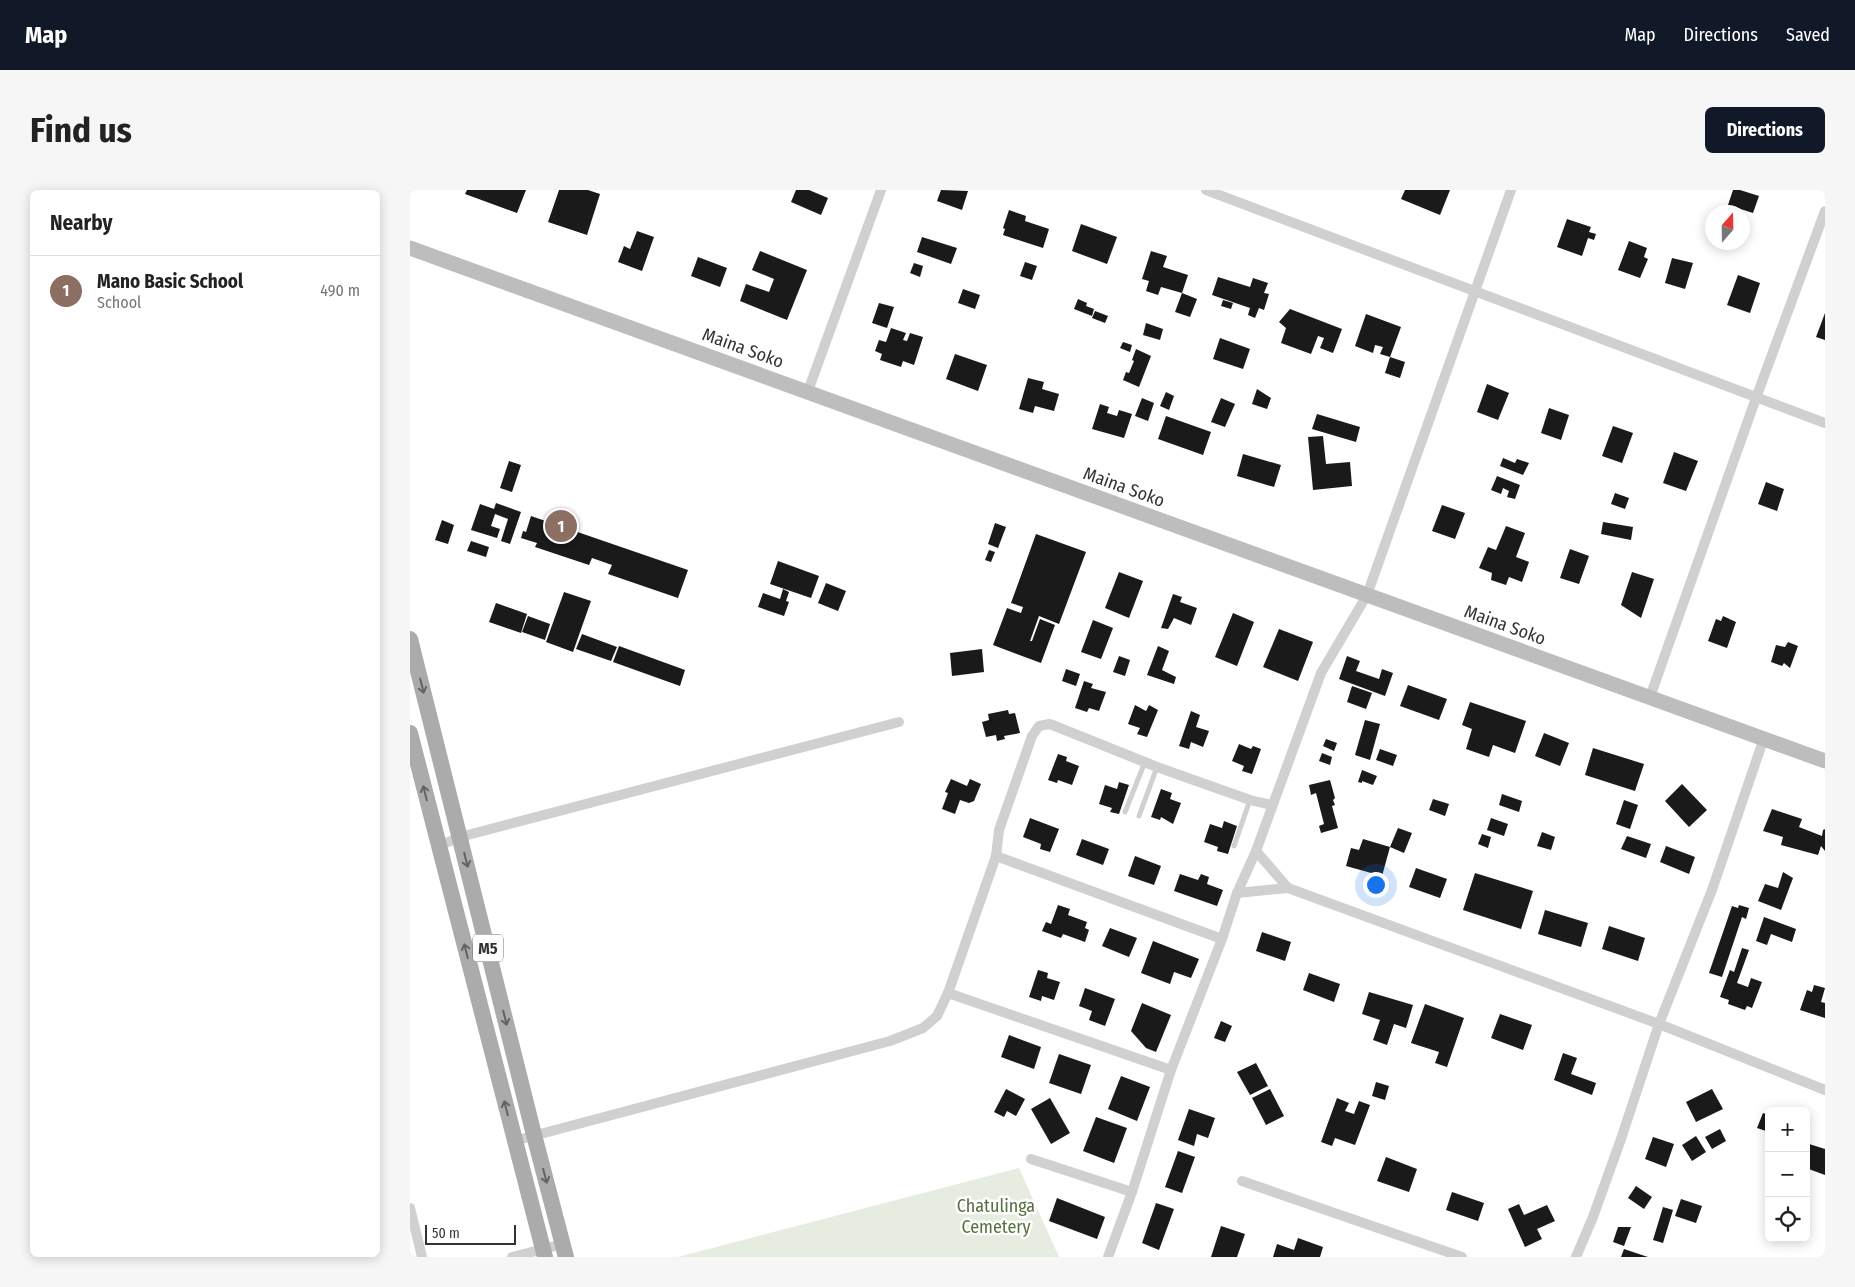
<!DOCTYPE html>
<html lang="en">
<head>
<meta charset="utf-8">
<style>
	:root { --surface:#fff; --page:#f6f6f6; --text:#222; --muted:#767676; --line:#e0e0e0; --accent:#111827 }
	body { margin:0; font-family:"Fira Sans Condensed",sans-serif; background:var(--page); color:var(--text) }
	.controls { position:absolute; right:15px; bottom:15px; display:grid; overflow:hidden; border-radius:8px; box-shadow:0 2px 12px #0003 }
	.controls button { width:45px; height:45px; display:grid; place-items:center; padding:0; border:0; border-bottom:1px solid var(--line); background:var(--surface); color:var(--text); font:25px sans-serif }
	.compass { position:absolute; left:1295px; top:15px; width:45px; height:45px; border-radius:50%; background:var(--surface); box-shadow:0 2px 12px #0003; rotate:20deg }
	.scale { position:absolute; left:15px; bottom:12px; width:91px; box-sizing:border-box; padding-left:5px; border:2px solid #333; border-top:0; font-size:14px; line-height:18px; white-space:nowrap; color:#333; -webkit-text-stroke:4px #fff; paint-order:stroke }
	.you { position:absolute; left:965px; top:694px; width:18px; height:18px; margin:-12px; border:4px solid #fff; border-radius:50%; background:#1a73e8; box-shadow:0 0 0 8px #1a73e833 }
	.badge { display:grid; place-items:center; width:32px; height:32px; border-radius:50%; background:var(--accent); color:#fff; font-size:16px; font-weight:700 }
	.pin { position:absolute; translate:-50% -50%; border:2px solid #fff; box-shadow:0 1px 5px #0006 }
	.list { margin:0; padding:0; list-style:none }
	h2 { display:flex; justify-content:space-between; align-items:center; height:65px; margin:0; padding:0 20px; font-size:21px }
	h2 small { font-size:16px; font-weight:400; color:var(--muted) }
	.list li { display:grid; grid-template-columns:32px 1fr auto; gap:15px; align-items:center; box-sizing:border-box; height:70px; padding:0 20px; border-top:1px solid var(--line) }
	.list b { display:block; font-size:19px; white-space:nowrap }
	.list p { margin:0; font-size:16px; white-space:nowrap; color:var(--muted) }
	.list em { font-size:16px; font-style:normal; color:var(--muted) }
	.icon { flex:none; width:28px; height:28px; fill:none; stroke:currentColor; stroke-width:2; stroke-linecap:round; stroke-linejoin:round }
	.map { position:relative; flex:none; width:1415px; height:1067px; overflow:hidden; border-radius:8px }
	header { display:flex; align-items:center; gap:30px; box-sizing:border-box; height:70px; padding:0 25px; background:var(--accent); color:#fff }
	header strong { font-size:24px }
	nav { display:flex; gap:28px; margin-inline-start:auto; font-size:18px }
	.intro { display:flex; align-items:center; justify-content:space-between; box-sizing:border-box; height:120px; padding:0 30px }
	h1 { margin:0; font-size:35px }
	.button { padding:12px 22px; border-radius:8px; background:var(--accent); color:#fff; font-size:18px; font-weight:700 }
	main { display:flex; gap:30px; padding:0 30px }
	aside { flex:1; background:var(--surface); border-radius:8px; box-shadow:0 2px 12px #0003 }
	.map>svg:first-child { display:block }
</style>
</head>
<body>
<header>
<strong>Map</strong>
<nav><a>Map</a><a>Directions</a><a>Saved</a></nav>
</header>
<div class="intro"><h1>Find us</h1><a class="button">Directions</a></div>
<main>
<aside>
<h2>Nearby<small></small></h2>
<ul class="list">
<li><span class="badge" style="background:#8d6e63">1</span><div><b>Mano Basic School</b><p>School</p></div><em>490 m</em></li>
</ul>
</aside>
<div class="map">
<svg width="1415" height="1067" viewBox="0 0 1415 1067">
	<rect width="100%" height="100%" fill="#fff"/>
	<path fill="#e6ecdf" d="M609,978L649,1067H268Z"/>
	<g fill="#1a1a1a">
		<path d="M57,0H116L107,23L55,4Z"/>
		<path d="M149,0H178L190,4L177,45L138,32Z"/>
		<path d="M386,0H399L418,8L411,25L381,12Z"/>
		<path d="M531,0L558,1L552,20L527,11Z"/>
		<path d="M995,0H1040L1030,25L991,9Z"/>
		<path d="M1323,0H1330L1349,6L1343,23L1318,15Z"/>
		<path d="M599,20L616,26L615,31L639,39L633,58L593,45L595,39L593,38Z"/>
		<path d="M1157,29L1181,37L1179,42L1186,44L1184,50L1178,48L1172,66L1147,57Z"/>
		<path d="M671,34L707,47L697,74L662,61Z"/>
		<path d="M227,41L244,47L232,81L208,72L214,56L220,59Z"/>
		<path d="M512,47L547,58L541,74L507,62Z"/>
		<path d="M1219,51L1237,58L1234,67L1238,69L1230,88L1208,80Z"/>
		<path d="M350,61L397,80L377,130L330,111L336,94L359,102L364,89L342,80Z"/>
		<path d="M741,61L757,66L753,77L778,85L772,103L751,97L748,105L736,101L739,91L732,89Z"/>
		<path d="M288,67L317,78L310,97L281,86Z"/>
		<path d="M1262,68L1283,73L1275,99L1255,93Z"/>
		<path d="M615,72L627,76L622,90L610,86Z"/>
		<path d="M504,73L513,76L510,87L500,83Z"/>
		<path d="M1328,85L1350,93L1340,123L1317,115Z"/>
		<path d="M808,87L840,97L843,88L858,93L854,103L859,104L854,120L849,118L845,128L838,125L840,118L802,105Z"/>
		<path d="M553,99L570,105L565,119L548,113Z"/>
		<path d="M772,103L787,109L780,127L765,122Z"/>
		<path d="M668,109L677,113L676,116L684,119L682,126L664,119Z"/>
		<path d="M813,110L823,113L821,119L811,116Z"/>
		<path d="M469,113L484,117L477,138L462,133Z"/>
		<path d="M880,119L932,139L923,163L910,158L914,148L908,146L901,164L871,153L876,138L869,132Z"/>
		<path d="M685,121L698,126L695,133L682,128Z"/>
		<path d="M1415,123V150L1406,147Z"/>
		<path d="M956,124L991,137L980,167L970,164L973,157L965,155L963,163L945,156Z"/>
		<path d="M736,133L753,139L750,150L733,145Z"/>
		<path d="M481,138L496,143L493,150L497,151L500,143L513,147L504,175L493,171L491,177L470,170L472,164L465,161L469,150L476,152Z"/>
		<path d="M810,148L840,159L833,179L803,169Z"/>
		<path d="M713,152L722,155L720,162L710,158Z"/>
		<path d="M726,159L741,166L729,197L713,190L716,182L719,183L724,171L722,170Z"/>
		<path d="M545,164L577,175L568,201L536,189Z"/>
		<path d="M980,167L995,172L990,188L975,183Z"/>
		<path d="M618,188L634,192L632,199L649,204L644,221L625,216L623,223L609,219Z"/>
		<path d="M1077,194L1099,203L1088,230L1067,222Z"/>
		<path d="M847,199L861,208L857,219L842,214Z"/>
		<path d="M756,202L764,206L759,220L750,216Z"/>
		<path d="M732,208L744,213L738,231L725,226Z"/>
		<path d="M811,208L825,214L815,237L801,232Z"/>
		<path d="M690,214L699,217L697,223L707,226L709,220L722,224L714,248L682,239Z"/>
		<path d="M1139,218L1159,225L1151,250L1131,243Z"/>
		<path d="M907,224L950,237L946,252L902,239Z"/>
		<path d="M756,226L801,242L793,265L748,249Z"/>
		<path d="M1203,236L1223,243L1212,273L1192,266Z"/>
		<path d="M913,246L916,274L940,272L942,296L903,300L898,247Z"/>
		<path d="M1264,262L1288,271L1276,301L1253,293Z"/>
		<path d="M833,264L871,275L864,297L827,286Z"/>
		<path d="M1093,268L1105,273L1107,269L1119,273L1113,285L1090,276Z"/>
		<path d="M99,271L111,275L102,302L90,298Z"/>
		<path d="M1087,286L1110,295L1105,309L1097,307L1099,301L1093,298L1091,304L1081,300Z"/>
		<path d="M1356,292L1374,299L1367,321L1348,314Z"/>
		<path d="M1205,303L1219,308L1215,319L1201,314Z"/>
		<path d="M86,313L111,322L100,354L91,351L98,329L85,324L81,336L90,339L87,348L61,340L70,314L84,319Z"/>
		<path d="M1032,315L1055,323L1045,349L1022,341Z"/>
		<path d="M121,326L278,380L268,408L198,384L202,375L182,368L179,375L125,357L127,353L111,348L113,341L116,342Z"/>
		<path d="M32,330L44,335L38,354L25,350Z"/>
		<path d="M1193,332L1223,337L1221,350L1191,344Z"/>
		<path d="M585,333L596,337L588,358L578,354Z"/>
		<path d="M1096,336L1115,343L1106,367L1119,372L1112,392L1099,387L1096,395L1081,390L1082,383L1069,378L1078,357L1086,360Z"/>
		<path d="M626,344L676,362L649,434L629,426L620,451H622L630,429L645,435L631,473L583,455L597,418L611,423L613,417L601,413Z"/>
		<path d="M61,351L79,357L76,367L57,361Z"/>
		<path d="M1160,359L1179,366L1169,394L1150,388Z"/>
		<path d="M579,360L585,362L581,372L575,370Z"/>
		<path d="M368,371L409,386L401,408L360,394Z"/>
		<path d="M709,382L733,391L719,428L695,418Z"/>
		<path d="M1222,382L1244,389L1231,428L1211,415Z"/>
		<path d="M416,393L436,401L428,421L408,413Z"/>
		<path d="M373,399L379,402L376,411L379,412L374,426L348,417L353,403L370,409Z"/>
		<path d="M154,402L181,411L163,462L136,452Z"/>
		<path d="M763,404L772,407L770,412L787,418L781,435L764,428L758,439L751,438Z"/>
		<path d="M86,413L117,424L111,443L79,432Z"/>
		<path d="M823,423L844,432L827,476L805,467Z"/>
		<path d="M118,426L140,434L135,450L112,442Z"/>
		<path d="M1313,426L1326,432L1317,458L1298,451L1306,429L1311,431Z"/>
		<path d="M683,430L703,438L691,469L671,462Z"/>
		<path d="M869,439L903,452L888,491L853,477Z"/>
		<path d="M172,444L207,457L201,471L166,459Z"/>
		<path d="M1378,452L1388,456L1380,478L1374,473L1372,476L1361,472L1366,455L1375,457Z"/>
		<path d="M209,456L275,480L270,496L203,472Z"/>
		<path d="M748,456L759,461L752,480L766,487L764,494L737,485Z"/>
		<path d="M572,459L574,482L542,486L540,463Z"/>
		<path d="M709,466L720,470L715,486L703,482Z"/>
		<path d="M937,466L950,471L946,481L969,489L972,479L983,483L975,506L929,489Z"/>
		<path d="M656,479L670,484L666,496L652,491Z"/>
		<path d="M674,491L683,494L681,498L696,502L689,521L679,518L677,522L665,518Z"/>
		<path d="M998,495L1037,509L1029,530L990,516Z"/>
		<path d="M942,496L962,503L956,519L937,512Z"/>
		<path d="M1060,512L1116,531L1105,563L1083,555L1079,567L1056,559L1062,539L1052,535Z"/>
		<path d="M725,515L736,521L739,515L748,520L737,547L727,544L730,538L718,534Z"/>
		<path d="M598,520L599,524L605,523L610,543L594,546L595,549L587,551L586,545L576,547L572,532L579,530L578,524Z"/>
		<path d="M781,521L790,525L786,537L799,541L793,557L781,552L779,559L769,556Z"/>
		<path d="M955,530L970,534L960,570L945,565Z"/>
		<path d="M1134,543L1159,553L1150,576L1125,566Z"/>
		<path d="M916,549L927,553L924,561L913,556Z"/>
		<path d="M829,554L841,559L843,556L851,559L842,584L832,581L834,576L822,571Z"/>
		<path d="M1183,558L1234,574L1225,601L1175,585Z"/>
		<path d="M970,559L987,565L983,576L966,570Z"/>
		<path d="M912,563L922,567L920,575L909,571Z"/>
		<path d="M648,564L657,567L656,571L669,576L662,595L648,590L647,593L638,590Z"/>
		<path d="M952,580L967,586L963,595L952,591V593L948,592Z"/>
		<path d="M541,589L557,596L560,589L571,594L564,611L559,613L550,610L545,624L532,619L538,603L535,602Z"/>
		<path d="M920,590L925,608L923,610L925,615L922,616L928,638L911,643L909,636L914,634L906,603L901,605L899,595Z"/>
		<path d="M709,592L719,595L709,624L700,622L702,618L689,614L695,595L707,599Z"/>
		<path d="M1272,594L1297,620L1279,637L1255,611Z"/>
		<path d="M751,599L762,603L760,609L771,613L763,634L751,627L750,630L741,627Z"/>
		<path d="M1092,604L1112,611L1109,622L1089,615Z"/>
		<path d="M1023,609L1039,614L1035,626L1019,620Z"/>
		<path d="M1214,610L1228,615L1220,639L1206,634Z"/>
		<path d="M1362,619L1392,629L1389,637L1412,646L1413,640L1415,639V661L1411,656L1408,665L1371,655L1373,647L1353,641Z"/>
		<path d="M620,628L649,639L640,662L630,659L631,654L613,647Z"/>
		<path d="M1081,628L1098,634L1094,646L1077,640Z"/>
		<path d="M814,631L827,636L818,664L807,661L808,657L794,652L800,634L812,638Z"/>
		<path d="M988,638L1002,643L994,663L980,657Z"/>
		<path d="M1132,642L1145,647L1141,660L1127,656Z"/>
		<path d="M1072,644L1081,647L1078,658L1068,654Z"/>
		<path d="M1217,646L1241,654L1236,668L1211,659Z"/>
		<path d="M672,649L699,659L693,675L666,665Z"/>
		<path d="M953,649L980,657L972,686L936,676L941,658L949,660Z"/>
		<path d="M1256,656L1285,667L1279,684L1250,672Z"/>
		<path d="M725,666L751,676L744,695L718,686Z"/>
		<path d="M1006,678L1037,689L1030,708L999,697Z"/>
		<path d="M1373,682L1383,688L1371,720L1348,711L1355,694L1368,698Z"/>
		<path d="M1065,683L1123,701L1111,739L1053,720Z"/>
		<path d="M770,684L788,690L791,684L799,687L797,694L813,700L807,716L764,701Z"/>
		<path d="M648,715L660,719L658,725L677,732L675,738L679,740L675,752L653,744L651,748L632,741L636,732L641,734Z"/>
		<path d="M1329,715L1339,718L1336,729L1332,727L1312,787L1299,783L1322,716L1328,718Z"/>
		<path d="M1135,720L1178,733L1171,757L1128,744Z"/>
		<path d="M1354,727L1386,739L1382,752L1361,744L1357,755L1346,751Z"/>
		<path d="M1199,736L1235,748L1228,771L1192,759Z"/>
		<path d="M700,738L727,748L719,767L692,756Z"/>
		<path d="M852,742L881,752L875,771L846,761Z"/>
		<path d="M743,751L789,769L781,788L764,782L760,794L731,783Z"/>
		<path d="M1332,758L1339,760L1327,793L1338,797L1341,788L1352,792L1342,818L1337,816L1335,820L1318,814L1319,810L1310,807L1320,780L1324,782Z"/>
		<path d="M628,780L638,783L637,788L650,792L644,810L632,806L631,811L619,807Z"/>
		<path d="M899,783L930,794L924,812L893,800Z"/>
		<path d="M1404,795L1415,798L1411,812L1415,813V828L1390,820L1397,800L1402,802Z"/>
		<path d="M675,798L705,809L695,836L679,830L682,821L669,816Z"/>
		<path d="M959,802L1003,815L996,838L984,834L977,855L963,850L970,830L952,824Z"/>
		<path d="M732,813L761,825L746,862L736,858L721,841Z"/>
		<path d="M1015,814L1054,828L1037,877L1025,873L1029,862L1001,853Z"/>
		<path d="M1090,824L1122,835L1113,860L1081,848Z"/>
		<path d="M811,831L822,836L815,852L804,848Z"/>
		<path d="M599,845L631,857L624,879L591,867Z"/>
		<path d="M1153,863L1167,868L1161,884L1186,893L1182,905L1144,890Z"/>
		<path d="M649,864L681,875L671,904L639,893Z"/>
		<path d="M846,873L858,896L840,905L827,882Z"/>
		<path d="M711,886L740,897L727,931L698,919Z"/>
		<path d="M966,892L979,896L975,910L962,906Z"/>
		<path d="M596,899L615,909L606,926L597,921L594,927L584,922Z"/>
		<path d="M860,899L874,926L856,935L842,908Z"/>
		<path d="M1302,899L1313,919L1286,932L1276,912Z"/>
		<path d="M640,908L660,943L641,954L621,919Z"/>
		<path d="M927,908L939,913L935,921L944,924L949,911L960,915L945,955L925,948L922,956L911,952Z"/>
		<path d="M779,919L805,928L798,948L787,944L784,956L768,950Z"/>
		<path d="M1353,923L1359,925V942L1347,938Z"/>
		<path d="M686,927L717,938L704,973L673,961Z"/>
		<path d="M1310,939L1316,951L1302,959L1295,947Z"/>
		<path d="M1286,946L1296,962L1282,971L1272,955Z"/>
		<path d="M1243,947L1264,954L1256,977L1235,969Z"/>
		<path d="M1396,953L1415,959V985L1396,978Z"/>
		<path d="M768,961L785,967L772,1003L755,997Z"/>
		<path d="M976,967L1007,979L999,1002L967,991Z"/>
		<path d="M1226,996L1242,1007L1234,1019L1218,1008Z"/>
		<path d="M1042,1002L1074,1013L1068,1031L1036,1020Z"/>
		<path d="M647,1008L695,1027L687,1049L639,1031Z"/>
		<path d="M1271,1009L1292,1016L1286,1033L1265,1026Z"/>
		<path d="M746,1013L764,1019L749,1060L732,1053Z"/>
		<path d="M1109,1014L1114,1025L1137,1015L1145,1031L1127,1039L1132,1049L1115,1057L1098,1019Z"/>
		<path d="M1253,1017L1263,1020L1253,1053L1243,1050Z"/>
		<path d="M811,1036L835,1044L827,1067H801Z"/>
		<path d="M1208,1037H1221L1214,1056L1203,1052Z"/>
		<path d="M888,1048L913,1057L910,1067H863L867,1054L884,1060Z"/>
		<path d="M1214,1059L1238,1067H1211Z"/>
	</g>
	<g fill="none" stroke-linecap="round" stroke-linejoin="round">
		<g stroke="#d0d0d0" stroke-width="5">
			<path d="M715,622L735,572"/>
			<path d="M729,626L747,577"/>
			<path d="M824,656L840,610"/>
		</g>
		<g stroke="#d0d0d0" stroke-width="10">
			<path d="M796,0L1415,233"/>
			<path d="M398,201L471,0"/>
			<path d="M1240,507L1346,208L1415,21"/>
			<path d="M29,656L50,647L489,532"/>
			<path d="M846,661L878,698"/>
			<path d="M586,666L812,749"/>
			<path d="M827,703L878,698L1249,834L1415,900"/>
			<path d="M538,803L761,880"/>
			<path d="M104,951L480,851L513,838L527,826L538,803L586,666L589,640L622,546L629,536L640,534L747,577L840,610L861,615"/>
			<path d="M621,969L722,1002"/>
			<path d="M832,991L1052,1067"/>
			<path d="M0,1018L12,1067"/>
			<path d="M102,1067L153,1054"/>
			<path d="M698,1067L722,1002L761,880L812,749L827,703L846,661L911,483L957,405L1101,0"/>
			<path d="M1166,1067L1183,1027L1211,949L1249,834L1302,700L1354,548"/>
		</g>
		<path stroke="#bdbdbd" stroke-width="15" d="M0,58L1415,571"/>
		<g stroke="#ababab" stroke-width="16">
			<path d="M0,449L124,945L156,1067"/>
			<path d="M0,543L135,1067"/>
		</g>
	</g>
	<defs><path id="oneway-shaft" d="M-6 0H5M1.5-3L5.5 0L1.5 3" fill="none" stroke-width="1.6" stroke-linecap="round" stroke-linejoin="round" transform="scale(1.25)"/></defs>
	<g stroke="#636363">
		<use href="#oneway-shaft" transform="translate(12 496) rotate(76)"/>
		<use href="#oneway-shaft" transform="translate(15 603) rotate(-104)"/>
		<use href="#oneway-shaft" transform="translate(56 670) rotate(76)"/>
		<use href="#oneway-shaft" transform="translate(56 761) rotate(-104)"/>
		<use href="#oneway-shaft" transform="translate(95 828) rotate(76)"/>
		<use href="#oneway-shaft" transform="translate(96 918) rotate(-104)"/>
		<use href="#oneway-shaft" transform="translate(135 986) rotate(75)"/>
	</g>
	<g text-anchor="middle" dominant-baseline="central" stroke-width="5" stroke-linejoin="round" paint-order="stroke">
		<rect fill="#fff" stroke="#707070" stroke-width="1" x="63" y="744.5" width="30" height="27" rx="4"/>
		<g font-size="16" font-weight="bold" fill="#333">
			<text x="78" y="758">M5</text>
		</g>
		<g font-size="18" fill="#333" stroke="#fff">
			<text transform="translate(333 158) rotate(20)">Maina Soko</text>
			<text transform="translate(714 297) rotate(20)">Maina Soko</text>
			<text transform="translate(1095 435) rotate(20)">Maina Soko</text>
		</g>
		<g font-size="18" fill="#56703f" stroke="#fff">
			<text x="586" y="1016">Chatulinga<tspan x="586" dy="21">Cemetery</tspan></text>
		</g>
	</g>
</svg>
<div class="controls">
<button>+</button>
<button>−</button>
<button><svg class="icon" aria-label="locate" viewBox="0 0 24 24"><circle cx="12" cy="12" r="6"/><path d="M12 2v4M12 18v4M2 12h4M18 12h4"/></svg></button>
</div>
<svg class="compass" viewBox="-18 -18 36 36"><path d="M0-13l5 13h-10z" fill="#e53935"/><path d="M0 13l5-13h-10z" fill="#767676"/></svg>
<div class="scale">50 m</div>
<div class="you"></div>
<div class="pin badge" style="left:151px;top:336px;background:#8d6e63">1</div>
</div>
</main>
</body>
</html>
